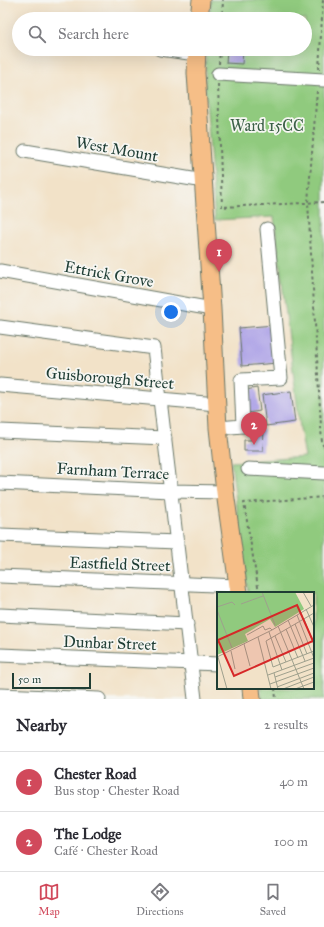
<!DOCTYPE html>
<html lang="en">
<head>
<meta charset="utf-8">
<style>
	:root { --surface:#fff; --page:#f7f7f7; --text:#2b2b33; --muted:#7c7c81; --line:#e1e1e2; --accent:#d1495b }
	body { margin:0; font-family:"IM FELL Great Primer",serif; background:var(--page); color:var(--text) }
	.scale { position:absolute; left:12px; bottom:10px; width:79px; box-sizing:border-box; padding-left:4px; border:2px solid #1f3d34; border-top:0; font-size:11px; line-height:14px; white-space:nowrap; color:#1f3d34; -webkit-text-stroke:3px #f6f6f2; paint-order:stroke }
	.you { position:absolute; left:171px; top:312px; width:14px; height:14px; margin:-10px; border:3px solid #fff; border-radius:50%; background:#1a73e8; box-shadow:0 0 0 6px #1a73e833 }
	.badge { display:grid; place-items:center; width:26px; height:26px; border-radius:50%; background:var(--accent); color:#fff; font-size:13px; font-weight:700 }
	.pin { position:absolute; translate:-50% -33px; filter:drop-shadow(0 1px 2px #0008) }
	.pin::after { content:''; position:absolute; top:21px; width:14px; height:12px; background:inherit; clip-path:polygon(0 0,100% 0,50% 100%) }
	.list { margin:0; padding:0; list-style:none }
	h2 { display:flex; justify-content:space-between; align-items:center; height:52px; margin:0; padding:0 16px; font-size:17px }
	h2 small { font-size:13px; font-weight:400; color:var(--muted) }
	.list li { display:grid; grid-template-columns:26px 1fr auto; gap:12px; align-items:center; box-sizing:border-box; height:60px; padding:0 16px; border-top:1px solid var(--line) }
	.list b { display:block; font-size:15px; white-space:nowrap }
	.list p { margin:0; font-size:13px; white-space:nowrap; color:var(--muted) }
	.list em { font-size:13px; font-style:normal; color:var(--muted) }
	.icon { flex:none; width:22px; height:22px; fill:none; stroke:currentColor; stroke-width:2; stroke-linecap:round; stroke-linejoin:round }
	.map { position:relative; flex:none; width:324px; height:699px; overflow:hidden }
	.search { position:absolute; background:var(--surface); box-shadow:0 4px 16px #0002; left:12px; right:12px; top:12px; height:44px; display:flex; align-items:center; gap:10px; box-sizing:border-box; padding:0 14px; border-radius:22px; color:var(--muted); font-size:15px }
	.sheet { height:172px; background:var(--surface) }
	nav { display:flex; justify-content:space-around; align-items:center; box-sizing:border-box; height:56px; border-top:1px solid var(--line); background:var(--surface); font-size:11px; color:var(--muted) }
	nav a { display:grid; justify-items:center; gap:2px }
	nav .on { color:var(--accent) }
	.map>svg:first-child { display:block }
</style>
</head>
<body>
<div class="map">
<svg width="324" height="699" viewBox="0 0 324 699">
	<rect width="100%" height="100%" fill="#f6f6f2"/>
	<filter id="ink" filterUnits="userSpaceOnUse"><feTurbulence type="fractalNoise" baseFrequency=".025" numOctaves="2"/><feDisplacementMap in="SourceGraphic" scale="8" xChannelSelector="R" yChannelSelector="G"/><feConvolveMatrix kernelMatrix="1 2 1 2 8 2 1 2 1" color-interpolation-filters="sRGB"/></filter>
	<filter id="wash" filterUnits="userSpaceOnUse"><feTurbulence type="fractalNoise" baseFrequency=".012" numOctaves="4" result="noise"/><feDisplacementMap in="SourceGraphic" scale="16" xChannelSelector="R" yChannelSelector="G"/><feGaussianBlur stdDeviation="0.9" result="paint"/><feColorMatrix in="noise" values="0 0 0 0 0 0 0 0 0 0 0 0 0 0 0 0 0 1.4 0 .05"/><feComposite in="paint" operator="in"/></filter>
	<g filter="url(#wash)">
		<rect width="100%" height="100%" fill="#f2e2c8"/>
		<path fill="#90ca7e" stroke="#588459" d="M211,0H324V699H262L260,688H313V593H248L231,462L305,457L300,428L274,217L215,220L205,83L206,49H305V19H209Z"/>
		<g id="blocks">
			<g fill="#a599e5">
				<path d="M227,49H243L242,64L226,63Z"/>
				<path d="M274,325L277,363L242,366L239,328Z"/>
				<path d="M257,388L260,411L248,413L245,390Z"/>
				<path d="M291,391L295,422L266,426L262,395Z"/>
				<path d="M251,430H264L263,451H244V440H251Z"/>
			</g>
		</g>
	</g>
	<g filter="url(#ink)">
		<use href="#blocks" fill-opacity="0" stroke="#697768" stroke-width="1"/>
		<g fill="none" stroke-linecap="round" stroke-linejoin="round">
			<g stroke="#697768" stroke-width="15">
				<g id="minor">
					<path d="M160,49L196,54"/>
					<path d="M218,74L324,80"/>
					<path d="M25,151L204,181"/>
					<path d="M0,271L212,309"/>
					<path d="M0,327L154,348L195,699"/>
					<path d="M0,385L217,404"/>
					<path d="M218,428L243,426L241,380L281,378L267,229"/>
					<path d="M0,431L165,438"/>
					<path d="M248,469L324,473"/>
					<path d="M0,483L171,491L225,492"/>
					<path d="M0,535L177,542"/>
					<path d="M0,576L238,586"/>
					<path d="M0,615L187,624"/>
					<path d="M0,655L218,664"/>
					<path d="M0,695L99,699"/>
				</g>
			</g>
			<g stroke="#697768" stroke-width="19">
				<g id="major">
					<path d="M199,19L201,0"/>
					<path d="M197,49L196,73L212,309L218,428L225,492L239,593"/>
					<path d="M251,688L252,699"/>
				</g>
			</g>
			<g stroke="#697768" stroke-width="2" stroke-dasharray="3 3" stroke-linecap="butt">
				<path d="M222,19L223,0"/>
				<path d="M219,64L220,49"/>
				<path d="M319,69L323,0"/>
				<path d="M218,84L222,207L324,202"/>
				<path d="M317,91L308,202L322,444L324,446"/>
				<path d="M259,593L244,503L324,497"/>
				<path d="M275,688L276,699"/>
			</g>
			<use href="#minor" stroke="#fff" stroke-width="13"/>
			<use href="#major" stroke="#f6be87" stroke-width="17"/>
		</g>
	</g>
	<g text-anchor="middle" dominant-baseline="central" stroke-width="3.5" stroke-linejoin="round" paint-order="stroke">
		<g font-size="16" fill="#3b6046" stroke="#f6f6f2">
			<text x="267" y="125">Ward 15CC</text>
		</g>
		<g font-size="16" fill="#1f3d34" stroke="#f6f6f2">
			<text transform="translate(117 149) rotate(10)">West Mount</text>
			<text transform="translate(109 274) rotate(10)">Ettrick Grove</text>
			<text transform="translate(110 378) rotate(5)">Guisborough Street</text>
			<text transform="translate(113 471) rotate(3)">Farnham Terrace</text>
			<text transform="translate(120 564) rotate(2)">Eastfield Street</text>
			<text transform="translate(110 643) rotate(2)">Dunbar Street</text>
		</g>
	</g>
	<g transform="translate(217 592)">
		<rect width="97" height="97" fill="#f2e2c8"/>
		<path d="M0,0H78L87,17L58,35L53,27L28,42L31,49L0,63Z" fill="#90ca7e"/>
		<path fill="none" stroke="#9ea08d" stroke-width="1" d="M45,0L58,33M86,0L94,14M24,12L46,4M0,15L15,10L18,13M89,17L97,35M0,18L15,56M97,21L49,49L56,75L97,59M80,23L97,66M87,27L97,53M71,28L88,69M78,32L90,62M61,34L87,97M69,37L81,66M52,40L65,78M30,43L46,34L48,38L53,36L55,38M58,44L69,70M41,45L54,97M27,52L33,74M14,59L18,77M0,65L55,38L97,13M1,65L10,97M57,81L61,97M51,83L97,66M58,85L97,71M53,92L97,76M60,95L97,81M66,97L97,85M78,97L97,90"/>
		<path fill="#d62828" fill-opacity="0.15" stroke="#d62828" stroke-width="2" d="M80,13L96,49L17,84L1,48Z"/>
		<rect width="97" height="97" fill="none" stroke="#1f3d34" stroke-width="2"/>
	</g>
</svg>
<div class="scale">50 m</div>
<div class="you"></div>
<div class="pin badge" style="left:219px;top:272px">1</div>
<div class="pin badge" style="left:254px;top:445px">2</div>
<div class="search"><svg class="icon" aria-label="search" viewBox="0 0 24 24"><circle cx="10" cy="10" r="6"/><path d="M15 15l6 6"/></svg>Search here</div>
</div>
<section class="sheet">
<h2>Nearby<small>2 results</small></h2>
<ul class="list">
<li><span class="badge">1</span><div><b>Chester Road</b><p>Bus stop · Chester Road</p></div><em>40 m</em></li>
<li><span class="badge">2</span><div><b>The Lodge</b><p>Café · Chester Road</p></div><em>100 m</em></li>
</ul>
</section>
<nav>
<a class="on"><svg class="icon" aria-label="map" viewBox="0 0 24 24"><path d="M3 6l6-2 6 2 6-2v14l-6 2-6-2-6 2zM9 4v14M15 6v14"/></svg>Map</a>
<a><svg class="icon" aria-label="directions" viewBox="0 0 24 24"><path d="M12 3l9 9-9 9-9-9zM9 14v-3h6M13 9l2 2-2 2"/></svg>Directions</a>
<a><svg class="icon" aria-label="saved" viewBox="0 0 24 24"><path d="M7 4h10v16l-5-4-5 4z"/></svg>Saved</a>
</nav>
</body>
</html>
